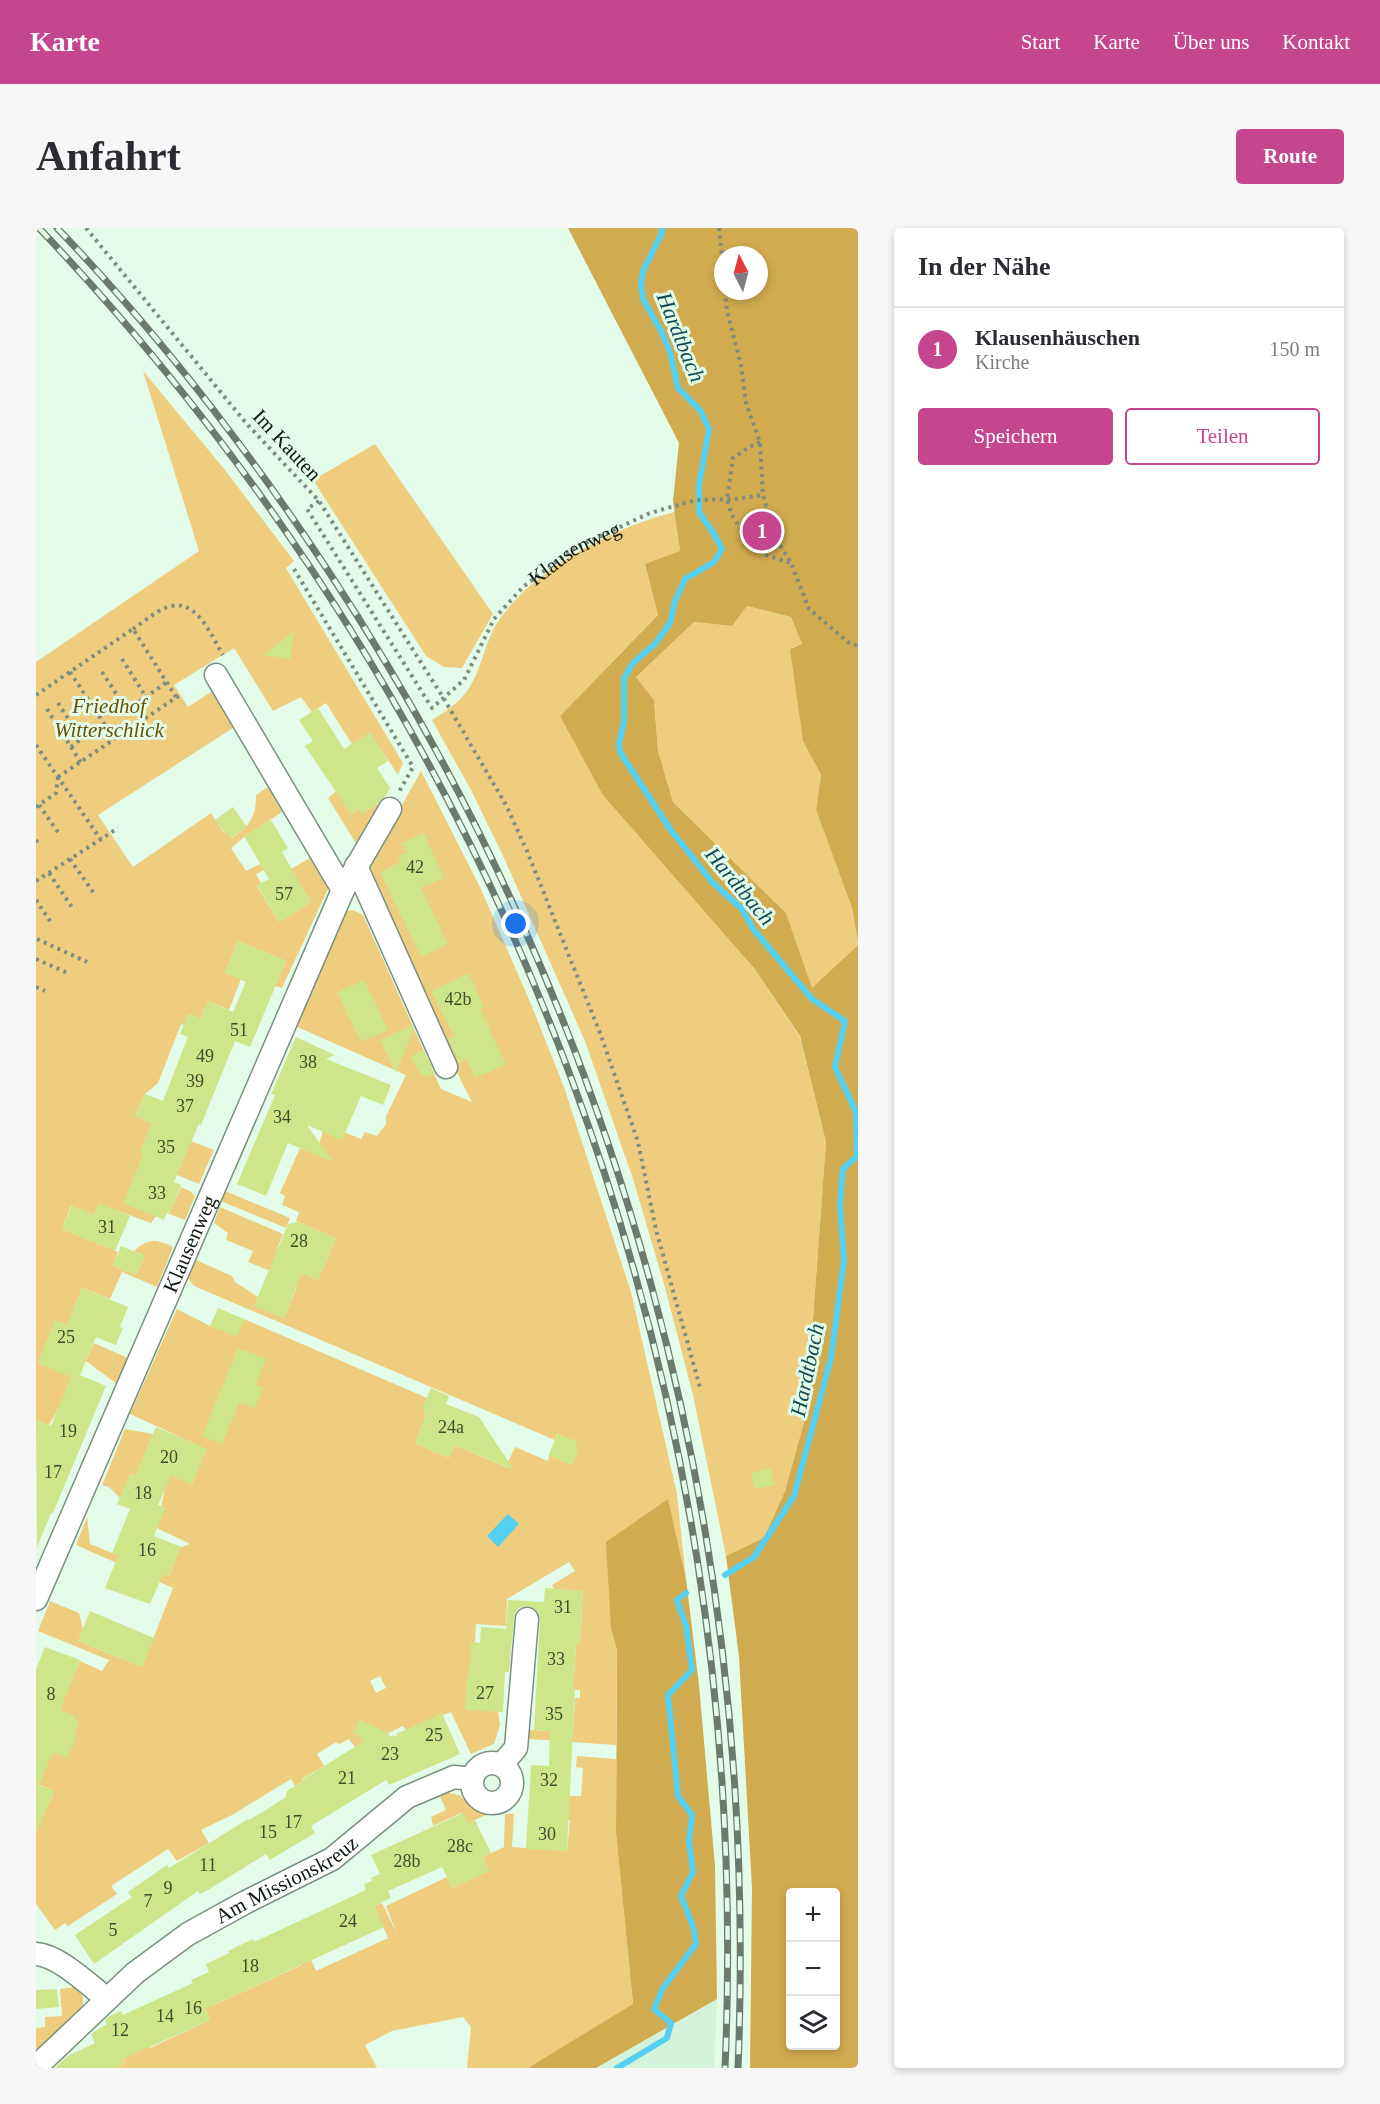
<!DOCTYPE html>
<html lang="de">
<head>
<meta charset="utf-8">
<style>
	:root { --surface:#fff; --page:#f7f7f7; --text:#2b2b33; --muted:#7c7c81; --line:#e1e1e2; --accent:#c5458f }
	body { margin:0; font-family:Georgia,serif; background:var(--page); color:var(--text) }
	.controls { position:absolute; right:18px; bottom:18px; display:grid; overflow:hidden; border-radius:6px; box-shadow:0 3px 9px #0003 }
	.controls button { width:54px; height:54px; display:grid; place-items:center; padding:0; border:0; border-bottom:2px solid var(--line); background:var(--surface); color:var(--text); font:30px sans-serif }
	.compass { position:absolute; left:678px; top:18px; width:54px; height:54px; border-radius:50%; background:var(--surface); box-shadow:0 3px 9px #0003; rotate:354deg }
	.you { position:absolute; left:480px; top:696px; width:21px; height:21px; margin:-15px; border:4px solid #fff; border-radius:50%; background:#1a73e8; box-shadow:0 0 0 9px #1a73e833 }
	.badge { display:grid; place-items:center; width:39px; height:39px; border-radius:50%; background:var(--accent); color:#fff; font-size:20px; font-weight:700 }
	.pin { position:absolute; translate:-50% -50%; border:3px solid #fff; box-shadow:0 2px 6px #0006 }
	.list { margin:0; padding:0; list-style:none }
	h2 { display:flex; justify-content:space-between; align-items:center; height:78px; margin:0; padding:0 24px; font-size:26px }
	h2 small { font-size:20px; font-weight:400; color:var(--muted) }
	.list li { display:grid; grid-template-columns:39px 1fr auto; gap:18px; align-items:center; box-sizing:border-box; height:84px; padding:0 24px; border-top:2px solid var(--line) }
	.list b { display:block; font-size:22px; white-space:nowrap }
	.list p { margin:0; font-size:20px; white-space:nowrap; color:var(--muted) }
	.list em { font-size:20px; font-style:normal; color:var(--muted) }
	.actions { display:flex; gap:12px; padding:18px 24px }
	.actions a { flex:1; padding:14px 0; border:2px solid var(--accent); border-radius:6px; text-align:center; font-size:21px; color:var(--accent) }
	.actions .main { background:var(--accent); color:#fff }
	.icon { flex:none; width:33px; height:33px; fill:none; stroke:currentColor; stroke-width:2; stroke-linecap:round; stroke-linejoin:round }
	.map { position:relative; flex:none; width:822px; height:1840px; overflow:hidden; border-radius:6px }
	header { display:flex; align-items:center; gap:36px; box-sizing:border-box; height:84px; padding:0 30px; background:var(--accent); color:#fff }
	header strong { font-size:28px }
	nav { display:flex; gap:33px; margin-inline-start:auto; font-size:21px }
	.intro { display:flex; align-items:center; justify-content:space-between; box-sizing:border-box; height:144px; padding:0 36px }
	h1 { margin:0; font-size:42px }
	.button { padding:15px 27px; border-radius:6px; background:var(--accent); color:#fff; font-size:21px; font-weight:700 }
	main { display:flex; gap:36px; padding:0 36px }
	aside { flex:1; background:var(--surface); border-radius:6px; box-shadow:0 3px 9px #0003 }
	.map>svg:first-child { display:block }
</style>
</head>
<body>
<header>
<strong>Karte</strong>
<nav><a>Start</a><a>Karte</a><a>Über uns</a><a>Kontakt</a></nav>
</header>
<div class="intro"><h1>Anfahrt</h1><a class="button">Route</a></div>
<main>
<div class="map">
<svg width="822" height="1840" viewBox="0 0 822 1840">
	<rect width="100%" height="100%" fill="#e3fce9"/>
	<path fill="#d3f3db" d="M681,1771L678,1840H560Z"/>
	<g fill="#eecd7e" fill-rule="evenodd">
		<path d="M107,143L189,242L258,333L250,340L367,535L362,547L334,505L316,516L290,475L276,484L265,469L237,483L198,420L138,457L152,479L178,462L200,498L62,587L97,639L175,585L188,605L191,604L196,610C214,597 220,590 220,567L232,559L246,584L207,610L195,620L210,643L224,636L228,642L220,646L225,655L221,658L243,694L275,674L255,641L274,630L292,661L246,760L239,758L250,733L202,713L189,745L205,751L193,782L172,773L164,791L152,786L148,797L145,796L122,855L109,866L99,888L116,895L104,924L143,941L155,913L178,922L163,956L105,932L120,988L115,995L63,976L58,987L35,978L26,1001L82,1024L77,1038L100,1047L109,1028L98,1023C112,1010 121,1011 137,1019L121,1059L86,1044L74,1071L46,1060L37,1082L49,1105L19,1093L2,1135L40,1150L13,1197L0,1192V434L163,323Z"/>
		<path d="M339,216L457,386L426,440L408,439L390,428L277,252Z"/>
		<path d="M639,284L644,324L609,337L622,387L524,488L718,740L764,809L790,914L770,1187L749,1263L728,1311L690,1328L657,1167L628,1056L597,951L549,813L468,630L435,562L396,492C408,484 422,476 431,463C445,445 449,412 463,392C499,340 578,299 639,284Z"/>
		<path d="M711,378L755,389L766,416L755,420L767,513L785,547L780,582L816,680L822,714V717L776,761L750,685L637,574L622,523L618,472L600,449L658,394L696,398Z"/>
		<path d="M385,543L444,659L495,776L528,859L595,1064L641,1266L650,1351L632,1272L575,1400L581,1422L580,1517L493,1511V1502L537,1504L539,1470H544V1462L516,1460L518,1447L538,1448L540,1416H544L547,1363L518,1361L516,1357L539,1343L533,1334L471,1371L470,1398L440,1396L439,1414L462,1483L464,1497L458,1516L435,1526L415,1484L407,1487L406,1485L371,1504L367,1498L338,1512L324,1526L313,1511L303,1516L300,1514L281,1526L288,1538L266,1551L267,1553L259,1558L255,1551L196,1587L165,1602L173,1615L141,1633L132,1621L75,1658L81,1666L32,1698L29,1695L19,1702L0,1676V1576L11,1580L18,1563L0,1555L17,1524L40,1507L38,1506L42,1494L37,1491L38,1488L23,1482L44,1433L66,1443L73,1432L2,1403L14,1373L43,1385L47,1401L42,1413L106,1439L137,1360L40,1317L51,1289L54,1316L133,1348L145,1319L154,1316L121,1300L129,1260L95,1246L84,1270L73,1259L66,1257L89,1201L117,1206L105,1235L156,1256L170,1221L94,1186L141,1081L174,1098L208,1091L391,1170L387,1179L390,1188L379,1215L413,1230L419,1217L470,1239L479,1219L512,1233L513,1227L536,1237L542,1222L539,1220L541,1214L521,1206L519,1212L158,1058L152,1050L160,1032L196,1048L199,1054L222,1069L219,1078L248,1090L260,1061L259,1053L212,1034L217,1023L190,1012L192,1005L178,995L184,979L247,1006L241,1021L264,1030L259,1042L282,1052L300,1010L260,993L263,984L246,977L249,968L244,965L264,920L283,916L289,896L325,911L329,904L341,908L350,896V888L370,847L259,798L310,683L317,682L327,687L405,861L436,874L408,819L334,645L335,633ZM344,1448L350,1460L340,1465L334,1453Z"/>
		<path d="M308,557L307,573L315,586L323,581L326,585L347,573L321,617L292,570Z"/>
		<path d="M145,959L154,963L159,968L149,992L133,986Z"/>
		<path d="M189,963L254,990L250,1000L185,973Z"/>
		<path d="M58,1115L92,1130L81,1156L50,1133Z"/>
		<path d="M541,1528L580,1531V1605L597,1777L492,1840H431L435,1799L427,1789L356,1803L329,1817L341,1840H79L89,1835L86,1829L111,1815L114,1820L174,1792L163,1767L178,1777L266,1737V1711L280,1743L352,1710L338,1678L346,1675L361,1706L350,1678L411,1649L416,1660L453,1643L447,1629L468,1619L469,1586H478L476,1619L531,1623L534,1592L530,1591L531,1568H545L547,1540L540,1539Z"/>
		<path d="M409,1564L423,1567L441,1582L460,1586L450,1587L432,1595L425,1585L397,1598L395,1589L410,1582L403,1566Z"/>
		<path d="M40,1759L47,1769V1780L0,1828V1800L9,1799V1789L26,1788L24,1761Z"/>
	</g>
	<g fill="#d1ab4f" fill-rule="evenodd">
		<path d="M532,0H822V714L816,680L780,582L785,547L767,513L754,421L766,416L755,389L711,378L696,398L658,394L600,449L618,472L622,523L637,574L750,685L776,760L822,717V1840H714L716,1660L703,1429L690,1328L728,1310L749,1263L770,1187L790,914L764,808L718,740L567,567L524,488L622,387L609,336L644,323L637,273L643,215ZM687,27H723V63H687ZM754,1664H800V1818H754Z"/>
		<path d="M632,1271L650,1351L663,1457L679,1638L681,1771L560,1840H492L597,1776L580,1605L581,1422L575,1400L570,1314Z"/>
	</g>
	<path fill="#53d0f2" d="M472,1286L483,1296L462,1319L451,1308Z"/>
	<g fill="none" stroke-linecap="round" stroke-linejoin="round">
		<g stroke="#53d0f2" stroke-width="6">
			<path d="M626,0V5L607,43L605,57L607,71L625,103L634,124L642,160L664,182L673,201L663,257V284L678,306L686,321L678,334L649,351L639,373L634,395L619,416L597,435L588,450V493L583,516L584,524L634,601L676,654L705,680L718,702L776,771L809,793L799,839L820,884L821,928L807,941L804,976L808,1032L795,1130L758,1268L718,1329L689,1347"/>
			<path d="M581,1840L631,1810L635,1795L618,1781L627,1760L660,1716L658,1701L645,1668L657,1644L653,1614L656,1587L642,1568L632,1467L656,1442L650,1398L641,1372L650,1365"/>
		</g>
	</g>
	<g fill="#cfe58a">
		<path d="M259,402L254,431L228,427Z"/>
		<path d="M282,480L308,521L334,504L352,533L341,540L354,560L349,569L341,576L326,586L323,581L315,586L269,518L277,513L263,492Z"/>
		<path d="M197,579L211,599L195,610L191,604L189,605L179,592Z"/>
		<path d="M235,592L252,620L246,624L275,674L243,694L221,657L233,651L208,608Z"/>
		<path d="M388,605L408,650L385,660L412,716L385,729L344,644L365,634L362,628L370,625L365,615Z"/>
		<path d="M202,713L250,733L214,819L199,813L165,897L163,896L138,954L145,957L133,986L131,985L128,992L87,975L107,926L104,924L116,895L99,888L109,866L127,873L152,809L144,806L152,786L164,791L172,773L197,784L210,754L189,745Z"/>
		<path d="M432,745L448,779L444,781L470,836L439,850L430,831L423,835L412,811L418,808L395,763Z"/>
		<path d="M328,752L352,802L325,814L301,764Z"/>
		<path d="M376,797L378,800L360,845L344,812Z"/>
		<path d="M260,809L299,827L290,831L355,857L347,877L325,868L306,912L271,897L297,934L252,915L230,968L201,956L239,867L235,866Z"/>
		<path d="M388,822L399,846L395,848L384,847L375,828Z"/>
		<path d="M63,975L94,988L79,1023L26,1001L36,977L58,987Z"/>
		<path d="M262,994L300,1010L282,1052L266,1045L248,1090L218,1078L252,996Z"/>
		<path d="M85,1018L109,1028L100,1047L77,1038Z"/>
		<path d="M46,1060L92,1079L84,1099L87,1100L80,1117L60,1109L44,1147L70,1158L17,1285H15L1,1320L0,1192L15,1198L35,1149L2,1135L19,1092L31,1097Z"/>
		<path d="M182,1080L208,1091L201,1109L174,1098Z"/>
		<path d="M202,1120L230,1131L220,1157L227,1160L219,1180L203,1175L186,1216L166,1208Z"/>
		<path d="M395,1160L413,1168L410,1176L443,1189L478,1242L419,1217L413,1230L379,1215L390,1188L387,1179Z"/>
		<path d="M120,1199L171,1221L156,1256L135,1248L122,1277L130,1280L118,1308L145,1319L133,1348L127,1346L114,1376L69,1360L82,1328L76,1325L94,1281L81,1276L94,1246L99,1248Z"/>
		<path d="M521,1206L542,1214L539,1220L542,1222L536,1237L513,1227Z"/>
		<path d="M734,1240L738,1257L719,1261L715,1245Z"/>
		<path d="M509,1360L547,1363L544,1416H540L537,1462H539L531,1623L490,1621L495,1537L513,1538L514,1503L498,1502L504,1392L503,1385L498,1380L492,1378L485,1379L480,1383L478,1389L473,1444H469L467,1484L429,1482L431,1446H433L435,1414L444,1415L445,1399L470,1401L472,1372L508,1374Z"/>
		<path d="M54,1383L118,1410L106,1439L42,1413Z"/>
		<path d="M9,1419L44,1432L24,1482L39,1488L37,1491L43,1494L38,1506L41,1507L31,1530L17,1524L3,1557L18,1563L0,1606V1441Z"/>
		<path d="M406,1485L424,1526L353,1557L350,1552L275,1598L279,1605L234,1632L230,1626L172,1662L164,1666L162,1663L58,1736L39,1707L96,1669L92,1664L131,1637L133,1640L212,1591L213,1592L233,1580L250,1569L251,1563L267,1553L266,1552L328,1513L317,1504L324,1492L352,1505L354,1509L357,1507L361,1509L360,1506Z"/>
		<path d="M427,1585L432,1595L439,1592L455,1625L447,1629L454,1643L416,1660L406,1639L352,1663L355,1670L338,1678L348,1699L169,1781L174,1792L87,1831L89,1835L79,1840H19L30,1829L59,1815L55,1806L71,1796L69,1792L72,1789L85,1783L87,1787L157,1755L155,1752L173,1744L170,1736L193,1725L192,1723L217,1711L218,1714L330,1662L328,1656L336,1653L335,1650L344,1646L335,1627Z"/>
		<path d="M21,1761L23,1779L0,1781V1762Z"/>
	</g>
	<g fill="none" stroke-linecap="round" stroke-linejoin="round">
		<g stroke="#79907f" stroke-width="25">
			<g id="minor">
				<path d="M180,447L307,662"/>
				<path d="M320,638L410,839"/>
				<path id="s2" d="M0,1371L307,662L354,581"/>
				<circle cx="456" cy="1555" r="20"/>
				<path d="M465,1537L480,1520L491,1391"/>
				<path d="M0,1726C22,1727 53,1757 71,1771"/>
				<path id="s3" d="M0,1839L99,1745L152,1706L210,1674L296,1631L371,1569L418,1549L436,1551"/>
			</g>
		</g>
		<g stroke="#7d8e81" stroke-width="4" stroke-dasharray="3 4.5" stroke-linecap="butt">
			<path d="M50,0L210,195L283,273L408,471L470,577L491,623L564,805L602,914L620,1002L665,1163"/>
			<path d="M683,0L687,38"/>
			<path d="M689,63L691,83L705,137L710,175L724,214L727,267L739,308L755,335L773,381L812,414L822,418"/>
			<path d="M724,214L713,219L697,230L691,271L696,287L709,309L727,326L755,335"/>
			<path id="s1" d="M283,273L271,281L396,480L428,452L458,391L487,359L537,321L614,285L660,272L699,271L727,267"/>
			<path d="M258,341L377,539L363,564"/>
			<path d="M97,401C107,394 118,385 129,380C160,367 174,406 187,427"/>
			<path d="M86,431L110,469"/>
			<path d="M34,444L79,512"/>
			<path d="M66,444L91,482L131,454"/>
			<path d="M0,467L97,401L140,469"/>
			<path d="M22,475L45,511L35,519"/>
			<path d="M11,481L45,535"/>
			<path d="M0,517L65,612"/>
			<path d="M22,549L144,467"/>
			<path d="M3,577L22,604"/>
			<path d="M0,579L20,565L22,549"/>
			<path d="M0,612L3,616"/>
			<path d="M34,631L59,667"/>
			<path d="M13,645L37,681"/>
			<path d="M0,653L82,600"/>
			<path d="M0,672L16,696"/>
			<path d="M1,711L51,734"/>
			<path d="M0,731L34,746"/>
			<path d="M0,759L9,763"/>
		</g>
		<use href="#minor" stroke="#fff" stroke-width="22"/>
		<g stroke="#6b7a6e" stroke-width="7">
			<g id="rail">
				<path d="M3,0C476,498 720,1154 689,1840"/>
				<path d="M21,0C122,105 211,220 291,341C586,788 724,1306 702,1840"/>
			</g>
		</g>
		<use href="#rail" stroke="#e3fce9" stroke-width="4.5" stroke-dasharray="14" stroke-linecap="butt"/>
	</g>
	<g text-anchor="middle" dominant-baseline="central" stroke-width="6" stroke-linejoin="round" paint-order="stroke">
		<g font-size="18" fill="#3f4b2f">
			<text x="379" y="639">42</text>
			<text x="248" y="666">57</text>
			<text x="422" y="771">42b</text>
			<text x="203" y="802">51</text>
			<text x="169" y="828">49</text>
			<text x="272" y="834">38</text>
			<text x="159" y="853">39</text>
			<text x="149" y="878">37</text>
			<text x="246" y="889">34</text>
			<text x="130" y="919">35</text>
			<text x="121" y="965">33</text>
			<text x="71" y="999">31</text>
			<text x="263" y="1013">28</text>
			<text x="30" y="1109">25</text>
			<text x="415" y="1199">24a</text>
			<text x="32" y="1203">19</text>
			<text x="133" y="1229">20</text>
			<text x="17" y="1244">17</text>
			<text x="107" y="1265">18</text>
			<text x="111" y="1322">16</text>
			<text x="527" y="1379">31</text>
			<text x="520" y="1431">33</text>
			<text x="449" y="1465">27</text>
			<text x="15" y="1466">8</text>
			<text x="518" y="1486">35</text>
			<text x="398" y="1507">25</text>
			<text x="354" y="1526">23</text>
			<text x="311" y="1550">21</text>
			<text x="513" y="1552">32</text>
			<text x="257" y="1594">17</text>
			<text x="232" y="1604">15</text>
			<text x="511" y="1606">30</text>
			<text x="424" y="1618">28c</text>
			<text x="371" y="1633">28b</text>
			<text x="172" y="1637">11</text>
			<text x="132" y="1660">9</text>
			<text x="112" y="1673">7</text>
			<text x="312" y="1693">24</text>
			<text x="77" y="1702">5</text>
			<text x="214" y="1738">18</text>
			<text x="157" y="1780">16</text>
			<text x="129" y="1788">14</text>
			<text x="84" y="1802">12</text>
		</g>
		<g font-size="21" fill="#0f1811" stroke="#e3fce9">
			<text transform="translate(251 217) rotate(47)">Im Kauten</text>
			<text stroke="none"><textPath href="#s1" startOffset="465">Klausenweg</textPath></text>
			<text stroke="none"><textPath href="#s2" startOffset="387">Klausenweg</textPath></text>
			<text stroke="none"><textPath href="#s3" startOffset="315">Am Missionskreuz</textPath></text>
		</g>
		<g font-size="21" font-style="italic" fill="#6a5005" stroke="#e3fce9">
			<text x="73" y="478">Friedhof<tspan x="73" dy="24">Witterschlick</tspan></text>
		</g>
		<g font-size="22" font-style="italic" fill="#134a57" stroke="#e3fce9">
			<text transform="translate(645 109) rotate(68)">Hardtbach</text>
			<text transform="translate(704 658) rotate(50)">Hardtbach</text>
			<text transform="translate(771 1142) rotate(-78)">Hardtbach</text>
		</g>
	</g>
</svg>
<div class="controls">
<button>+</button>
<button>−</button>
<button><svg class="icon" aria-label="layers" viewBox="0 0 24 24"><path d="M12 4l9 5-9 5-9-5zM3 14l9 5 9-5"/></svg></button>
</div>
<svg class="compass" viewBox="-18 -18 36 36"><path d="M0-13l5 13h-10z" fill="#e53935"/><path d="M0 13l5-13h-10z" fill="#7c7c81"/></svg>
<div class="you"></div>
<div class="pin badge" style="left:726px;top:303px">1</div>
</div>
<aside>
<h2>In der Nähe<small></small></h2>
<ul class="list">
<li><span class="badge">1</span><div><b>Klausenhäuschen</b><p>Kirche</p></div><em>150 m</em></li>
</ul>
<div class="actions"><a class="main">Speichern</a><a>Teilen</a></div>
</aside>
</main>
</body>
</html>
